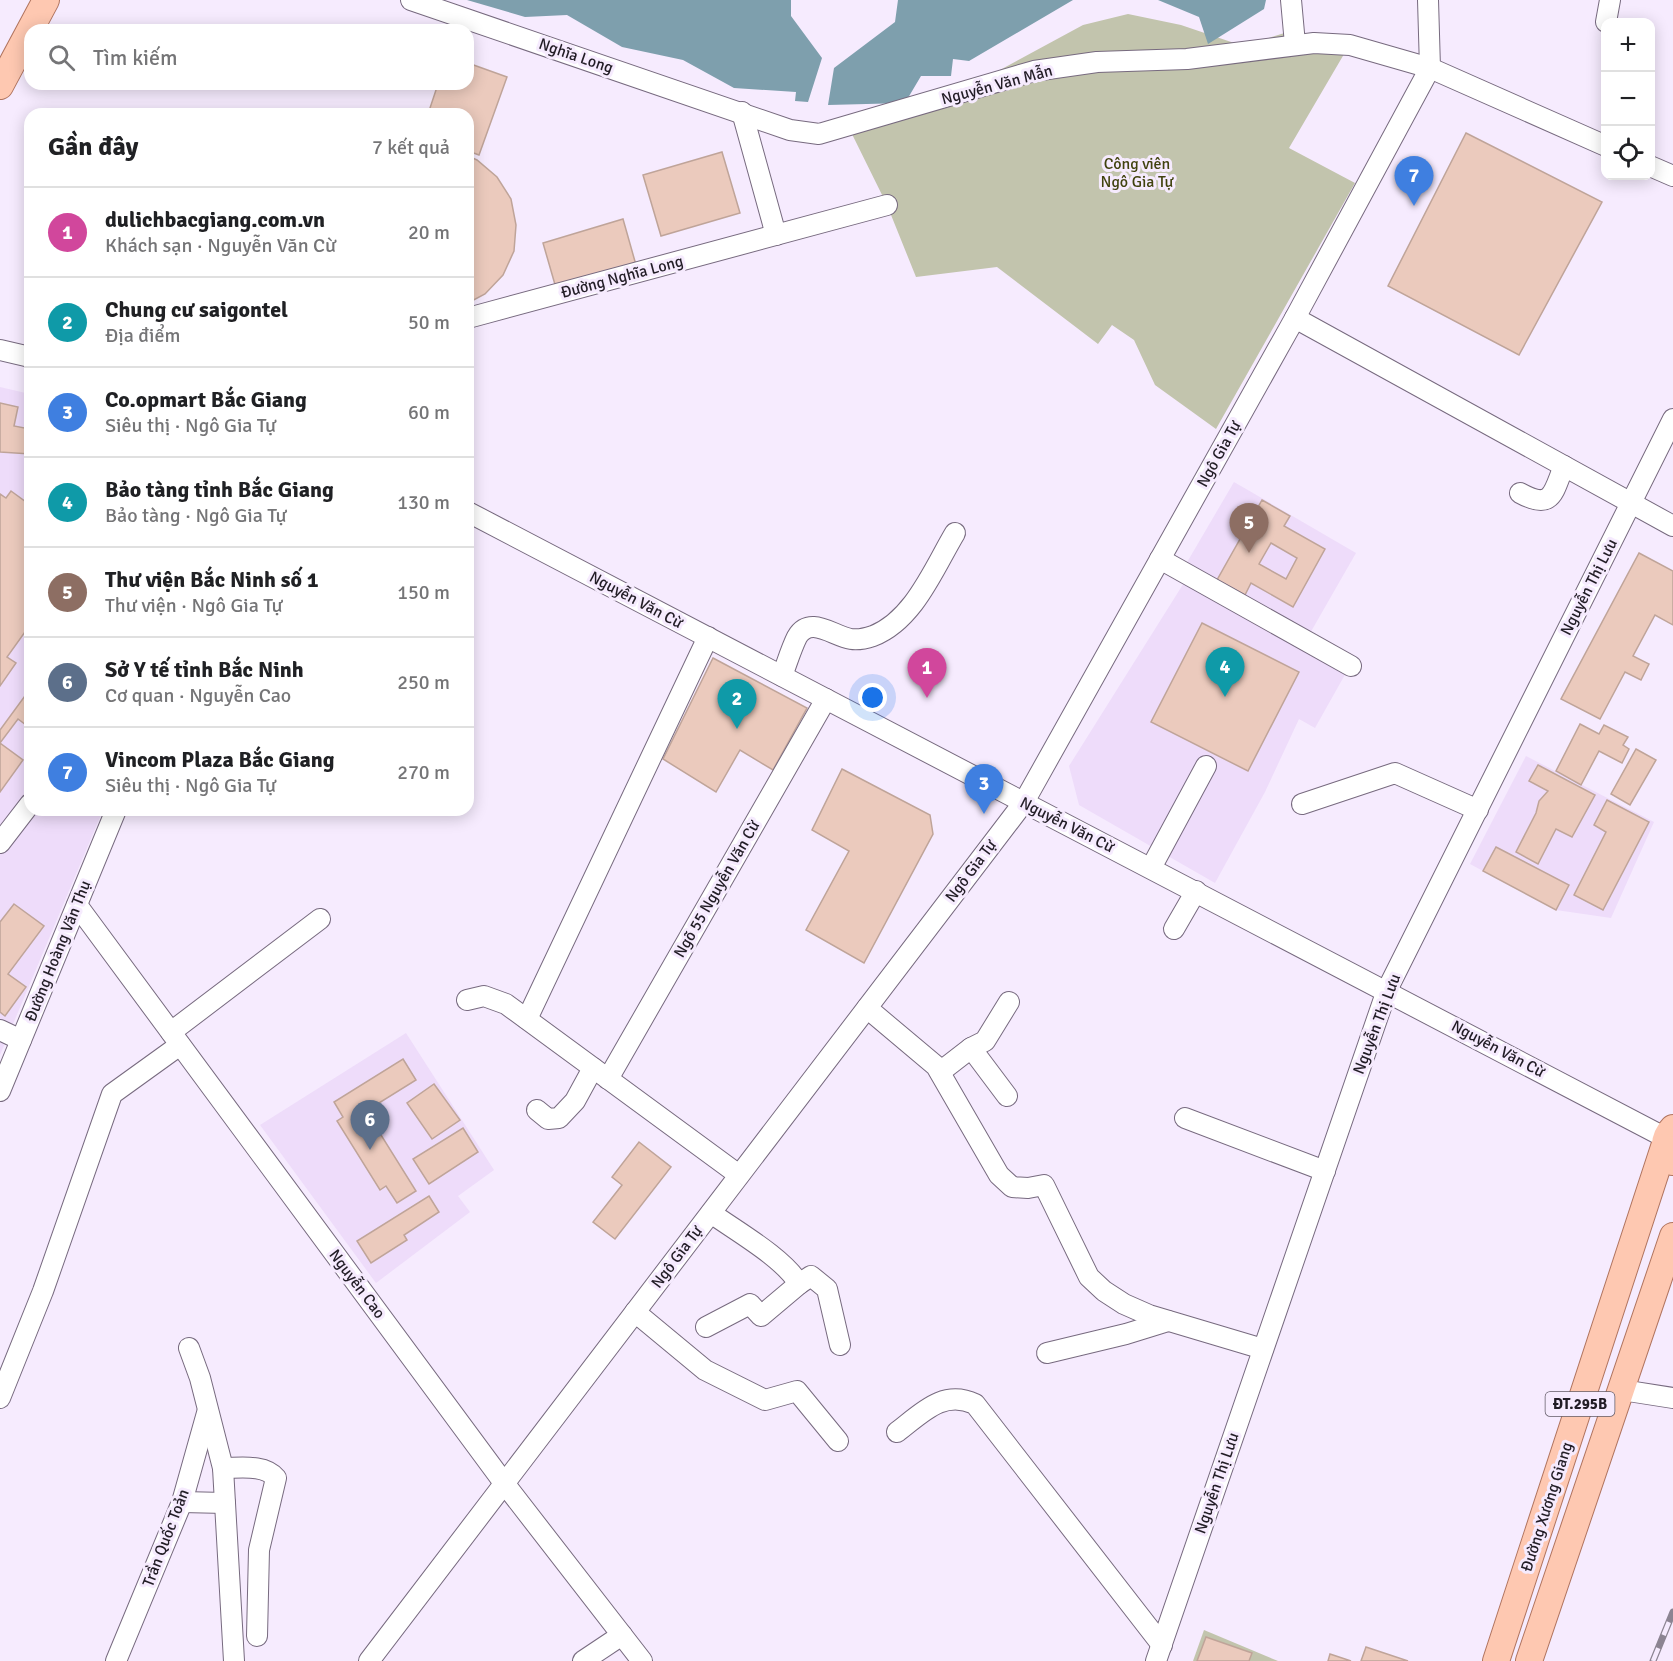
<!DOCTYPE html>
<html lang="vi">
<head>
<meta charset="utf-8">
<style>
	:root { --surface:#fff; --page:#f6f6f6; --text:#202124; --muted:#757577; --line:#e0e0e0; --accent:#db2777 }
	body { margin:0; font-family:Signika,sans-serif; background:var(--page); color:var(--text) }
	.controls { position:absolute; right:18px; top:18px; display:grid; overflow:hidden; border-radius:12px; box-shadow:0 3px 15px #0003 }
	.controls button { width:54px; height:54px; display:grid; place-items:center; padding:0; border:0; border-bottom:2px solid var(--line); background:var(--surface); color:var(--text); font:30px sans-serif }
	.you { position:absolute; left:873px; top:698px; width:21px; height:21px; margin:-15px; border:4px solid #fff; border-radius:50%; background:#1a73e8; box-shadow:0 0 0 9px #1a73e833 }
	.badge { display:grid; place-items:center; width:39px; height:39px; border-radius:50%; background:var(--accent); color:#fff; font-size:20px; font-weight:700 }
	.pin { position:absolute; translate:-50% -50px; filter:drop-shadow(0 2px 3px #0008) }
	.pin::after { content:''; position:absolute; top:32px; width:21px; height:18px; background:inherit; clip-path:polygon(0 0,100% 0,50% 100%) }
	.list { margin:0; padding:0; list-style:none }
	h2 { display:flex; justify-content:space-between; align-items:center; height:78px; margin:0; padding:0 24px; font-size:26px }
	h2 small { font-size:20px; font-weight:400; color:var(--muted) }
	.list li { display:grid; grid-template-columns:39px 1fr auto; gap:18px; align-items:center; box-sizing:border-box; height:90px; padding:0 24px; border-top:2px solid var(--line) }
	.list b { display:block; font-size:22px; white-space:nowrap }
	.list p { margin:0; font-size:20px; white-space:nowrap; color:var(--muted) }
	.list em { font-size:20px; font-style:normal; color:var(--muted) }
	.icon { flex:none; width:33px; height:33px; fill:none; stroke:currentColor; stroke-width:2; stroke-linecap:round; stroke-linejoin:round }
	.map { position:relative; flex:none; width:1673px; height:1661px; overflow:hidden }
	.search { position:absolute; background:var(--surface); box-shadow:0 3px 15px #0003; left:24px; top:24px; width:450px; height:66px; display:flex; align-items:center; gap:15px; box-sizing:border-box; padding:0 21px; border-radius:18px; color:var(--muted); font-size:22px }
	.panel { position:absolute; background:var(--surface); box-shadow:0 3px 15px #0003; left:24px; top:108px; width:450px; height:708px; border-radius:18px }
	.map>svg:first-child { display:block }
</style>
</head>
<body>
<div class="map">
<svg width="1673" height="1661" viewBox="0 0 1673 1661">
	<rect width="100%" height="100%" fill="#f6ebfe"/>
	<g fill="#eedcfa">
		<path d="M0,387L30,394V810H103L0,1055Z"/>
		<path d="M1234,482L1356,553L1309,635L1186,564Z"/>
		<path d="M1187,578L1347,671L1315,728L1299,719L1265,792L1215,883L1079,805L1069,766Z"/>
		<path d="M1526,756L1654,822L1611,918L1556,910L1470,864Z"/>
		<path d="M406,1033L494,1170L458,1196L470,1212L376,1283L260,1125Z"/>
	</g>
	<g fill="#c2c4ad">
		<path d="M1128,14L1181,25L1243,46L1294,30L1347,49L1289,148L1355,183L1216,429L1155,385L1134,340L1112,325L1098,344L997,267L916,277L887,205L849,128L972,85L1083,25Z"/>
		<path d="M1204,1630L1278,1661H1193Z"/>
	</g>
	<g fill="#7e9fad">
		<path d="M467,0H791V16L822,58L808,102L795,101L796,92L734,88L683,60L622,47L567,15L525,17Z"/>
		<path d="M898,0H1073L969,61L953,59L951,76H921L905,103L828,105L834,68L895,22Z"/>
		<path d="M1158,0H1266L1264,9L1208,44L1199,17Z"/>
	</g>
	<g fill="#ebcabd" stroke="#bfa499" stroke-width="1.5" fill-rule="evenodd">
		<path d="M468,63L507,77L479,155L468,151V114H428L438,84H468Z"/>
		<path d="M1466,133L1602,202L1519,355L1388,286Z"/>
		<path d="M722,152L740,213L661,236L643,175Z"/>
		<path d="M468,156L477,160L497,177L511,199L516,225L514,251L503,275L485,294L468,303Z"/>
		<path d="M623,219L636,265L556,288L543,243Z"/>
		<path d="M0,403L18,407L14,426L30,429V454L0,452Z"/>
		<path d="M11,491L30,505V625L7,657L16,663L0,686V494L6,498Z"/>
		<path d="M1262,500L1290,516L1284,526L1325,549L1293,607L1251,583L1245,595L1217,580ZM1271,543L1297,558L1286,579L1259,564Z"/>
		<path d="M1639,553L1673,571V625L1655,615L1633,656L1649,664L1641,680L1625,672L1600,719L1561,699Z"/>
		<path d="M1202,623L1299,672L1248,771L1151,722Z"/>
		<path d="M713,658L807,708L773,770L740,750L716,792L663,759Z"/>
		<path d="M30,689V728L18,719L0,743V730Z"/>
		<path d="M1580,724L1599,734L1604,725L1628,737L1623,745L1629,749L1622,763L1599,751L1581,785L1556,771Z"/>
		<path d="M0,743L23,760L0,792Z"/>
		<path d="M1636,749L1656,760L1630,805L1611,794Z"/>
		<path d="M1538,765L1595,795L1572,837L1556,829L1538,864L1516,852L1536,813L1539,801L1548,791L1529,781Z"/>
		<path d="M842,769L930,815L933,834L864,963L806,930L849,851L812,830Z"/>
		<path d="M1607,800L1649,822L1603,910L1574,895L1606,832L1594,825Z"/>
		<path d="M1496,847L1569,885L1556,910L1483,871Z"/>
		<path d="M14,904L44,926L8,974L26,987L5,1016L0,1012V922Z"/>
		<path d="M403,1059L416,1080L366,1111L416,1191L397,1203L386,1186L380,1190L337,1121L343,1117L334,1102Z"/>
		<path d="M434,1084L460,1120L432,1139L407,1103Z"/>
		<path d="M463,1128L478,1152L429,1184L413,1159Z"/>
		<path d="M639,1142L671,1167L615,1239L593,1222L622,1185L612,1177Z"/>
		<path d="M429,1196L439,1212L404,1235L407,1240L371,1263L357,1241Z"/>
		<path d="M1206,1637L1252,1653L1249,1661H1197Z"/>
		<path d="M1366,1647L1408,1661H1361Z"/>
		<path d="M1330,1654L1351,1661H1328Z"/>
	</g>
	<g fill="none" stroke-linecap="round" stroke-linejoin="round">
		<g stroke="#776a7f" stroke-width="22">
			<g id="minor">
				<path d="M411,0L790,130L819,134L1034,71L1097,62L1187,59L1314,43L1350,45L1430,68L1606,146"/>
				<path d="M1291,0L1295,44"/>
				<path d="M1606,22L1610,0"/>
				<path d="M742,112L776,235"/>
				<path d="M1650,166L1673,176"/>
				<path d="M468,318L887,205"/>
				<path d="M1295,318L1673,526"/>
				<path d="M0,350L30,357"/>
				<path d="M1520,493C1553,511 1553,492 1564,466"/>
				<path d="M468,512L1666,1138"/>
				<path d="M1160,559L1351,666"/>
				<path d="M782,676C787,663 791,649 797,637C810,615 833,636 851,639C857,640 867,638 873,636C914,620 934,568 955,533"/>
				<path d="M1302,804L1395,773L1478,810"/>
				<path d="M0,843L30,804"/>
				<path d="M1151,868L1206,766"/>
				<path d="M77,905L504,1483L642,1661"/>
				<path d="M1174,929L1196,891"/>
				<path d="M467,1000L484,996L506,1004L739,1175"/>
				<path d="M867,1008L936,1066L999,1175L1012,1187L1028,1188L1044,1185L1089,1277L1104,1291L1124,1304L1149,1315L1263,1349"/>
				<path d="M527,1019L708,637"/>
				<path d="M0,1030L21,1040"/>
				<path d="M171,1032L320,919"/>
				<path d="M971,1048L985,1041L1009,1002"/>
				<path d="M940,1072L971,1048L1007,1096"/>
				<path d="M608,1079L826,699"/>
				<path d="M0,1091L116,810"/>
				<path d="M537,1110L548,1119L559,1118L575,1101L593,1068"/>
				<path d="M1185,1118L1325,1171"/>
				<path d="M711,1213C736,1231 784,1258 799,1284L811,1276L827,1289L840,1345"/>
				<path d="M635,1312L705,1370L765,1400L797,1391L838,1441"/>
				<path d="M706,1327L750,1304L761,1316L799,1284"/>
				<path d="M189,1348L200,1378L223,1468L234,1661"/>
				<path d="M1047,1353L1126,1334L1168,1321"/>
				<path d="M1622,1390L1673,1398"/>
				<path d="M0,1398L43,1291L112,1094L180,1045"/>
				<path d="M897,1432C922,1413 943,1389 975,1404L1162,1645"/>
				<path d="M223,1468C240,1468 265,1464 276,1478L259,1550L257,1636"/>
				<path d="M182,1502L225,1503"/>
				<path d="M116,1661L182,1502L207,1413"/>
				<path d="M369,1661L1024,802L1295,318L1430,68L1428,0"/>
				<path d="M583,1661L622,1635"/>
				<path d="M1156,1661L1387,990L1673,419"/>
			</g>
		</g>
		<g stroke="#b0745f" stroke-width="28">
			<g id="major">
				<path d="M0,86L46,0"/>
				<path d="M1673,1162C1663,1151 1662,1139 1673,1128"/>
				<path d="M1496,1661L1664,1147"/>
				<path d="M1529,1661L1673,1236"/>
			</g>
		</g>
		<use href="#minor" stroke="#fff" stroke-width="20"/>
		<use href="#major" stroke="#fec8b1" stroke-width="26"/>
		<g stroke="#8c8492" stroke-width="7">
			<path id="rail" d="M1653,1661L1673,1612"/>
		</g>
		<use href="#rail" stroke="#f6ebfe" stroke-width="4.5" stroke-dasharray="14" stroke-linecap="butt"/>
	</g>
	<g text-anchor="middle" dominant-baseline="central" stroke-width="6" stroke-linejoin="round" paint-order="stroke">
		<rect fill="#f6ebfe" stroke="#625b67" stroke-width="1.5" x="1545.5" y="1392" width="69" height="24" rx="4.5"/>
		<g font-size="15" font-weight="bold" fill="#221d26">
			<text x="1580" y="1404">ĐT.295B</text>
		</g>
		<g font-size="16" fill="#221d26" stroke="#f6ebfe">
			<text transform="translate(576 56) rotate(19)">Nghĩa Long</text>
			<text transform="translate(997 85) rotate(-15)">Nguyễn Văn Mẫn</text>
			<text transform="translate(622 277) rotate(-15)">Đường Nghĩa Long</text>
			<text transform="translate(1219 454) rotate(-61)">Ngô Gia Tự</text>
			<text transform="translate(1589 587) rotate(-63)">Nguyễn Thị Lưu</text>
			<text transform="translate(636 600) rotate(28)">Nguyễn Văn Cừ</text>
			<text transform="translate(1067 825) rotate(27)">Nguyễn Văn Cừ</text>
			<text transform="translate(971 871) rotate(-53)">Ngô Gia Tự</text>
			<text transform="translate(717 889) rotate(-60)">Ngõ 55 Nguyễn Văn Cừ</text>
			<text transform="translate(58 951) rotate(-68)">Đường Hoàng Văn Thụ</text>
			<text transform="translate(1377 1024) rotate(-69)">Nguyễn Thị Lưu</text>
			<text transform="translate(1498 1049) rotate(28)">Nguyễn Văn Cừ</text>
			<text transform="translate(677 1257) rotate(-53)">Ngô Gia Tự</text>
			<text transform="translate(357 1284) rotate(53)">Nguyễn Cao</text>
			<text transform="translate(1217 1483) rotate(-71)">Nguyễn Thị Lưu</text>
			<text transform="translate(1547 1507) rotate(-72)">Đường Xương Giang</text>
			<text transform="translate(166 1538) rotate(-69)">Trần Quốc Toản</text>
		</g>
		<g font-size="16" fill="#41430f" stroke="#f6ebfe">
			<text x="1137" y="164">Công viên<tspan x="1137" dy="18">Ngô Gia Tự</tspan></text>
		</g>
	</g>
</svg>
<div class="controls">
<button>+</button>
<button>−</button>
<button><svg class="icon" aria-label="locate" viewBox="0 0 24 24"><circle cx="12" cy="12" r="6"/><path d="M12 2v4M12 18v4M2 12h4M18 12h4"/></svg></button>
</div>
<div class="you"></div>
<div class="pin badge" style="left:927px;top:698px;background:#d1479c">1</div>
<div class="pin badge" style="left:737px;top:729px;background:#0f9aa8">2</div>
<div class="pin badge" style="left:984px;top:814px;background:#3f7fe0">3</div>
<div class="pin badge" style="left:1225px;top:697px;background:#0f9aa8">4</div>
<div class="pin badge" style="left:1249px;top:553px;background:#8d6e63">5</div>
<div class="pin badge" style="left:370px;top:1150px;background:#5c6f8a">6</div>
<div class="pin badge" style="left:1414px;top:206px;background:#3f7fe0">7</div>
<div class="search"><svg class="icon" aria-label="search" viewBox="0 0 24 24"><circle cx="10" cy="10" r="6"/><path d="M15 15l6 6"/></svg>Tìm kiếm</div>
<section class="panel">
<h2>Gần đây<small>7 kết quả</small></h2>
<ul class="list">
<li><span class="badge" style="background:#d1479c">1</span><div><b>dulichbacgiang.com.vn</b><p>Khách sạn · Nguyễn Văn Cừ</p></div><em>20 m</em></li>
<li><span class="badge" style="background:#0f9aa8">2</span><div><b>Chung cư saigontel</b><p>Địa điểm</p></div><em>50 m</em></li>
<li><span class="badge" style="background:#3f7fe0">3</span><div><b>Co.opmart Bắc Giang</b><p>Siêu thị · Ngô Gia Tự</p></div><em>60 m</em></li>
<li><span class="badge" style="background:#0f9aa8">4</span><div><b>Bảo tàng tỉnh Bắc Giang</b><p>Bảo tàng · Ngô Gia Tự</p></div><em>130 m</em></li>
<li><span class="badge" style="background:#8d6e63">5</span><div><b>Thư viện Bắc Ninh số 1</b><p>Thư viện · Ngô Gia Tự</p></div><em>150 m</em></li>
<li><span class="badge" style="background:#5c6f8a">6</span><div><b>Sở Y tế tỉnh Bắc Ninh</b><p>Cơ quan · Nguyễn Cao</p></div><em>250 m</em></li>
<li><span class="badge" style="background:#3f7fe0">7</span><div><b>Vincom Plaza Bắc Giang</b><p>Siêu thị · Ngô Gia Tự</p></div><em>270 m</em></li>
</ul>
</section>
</div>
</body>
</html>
